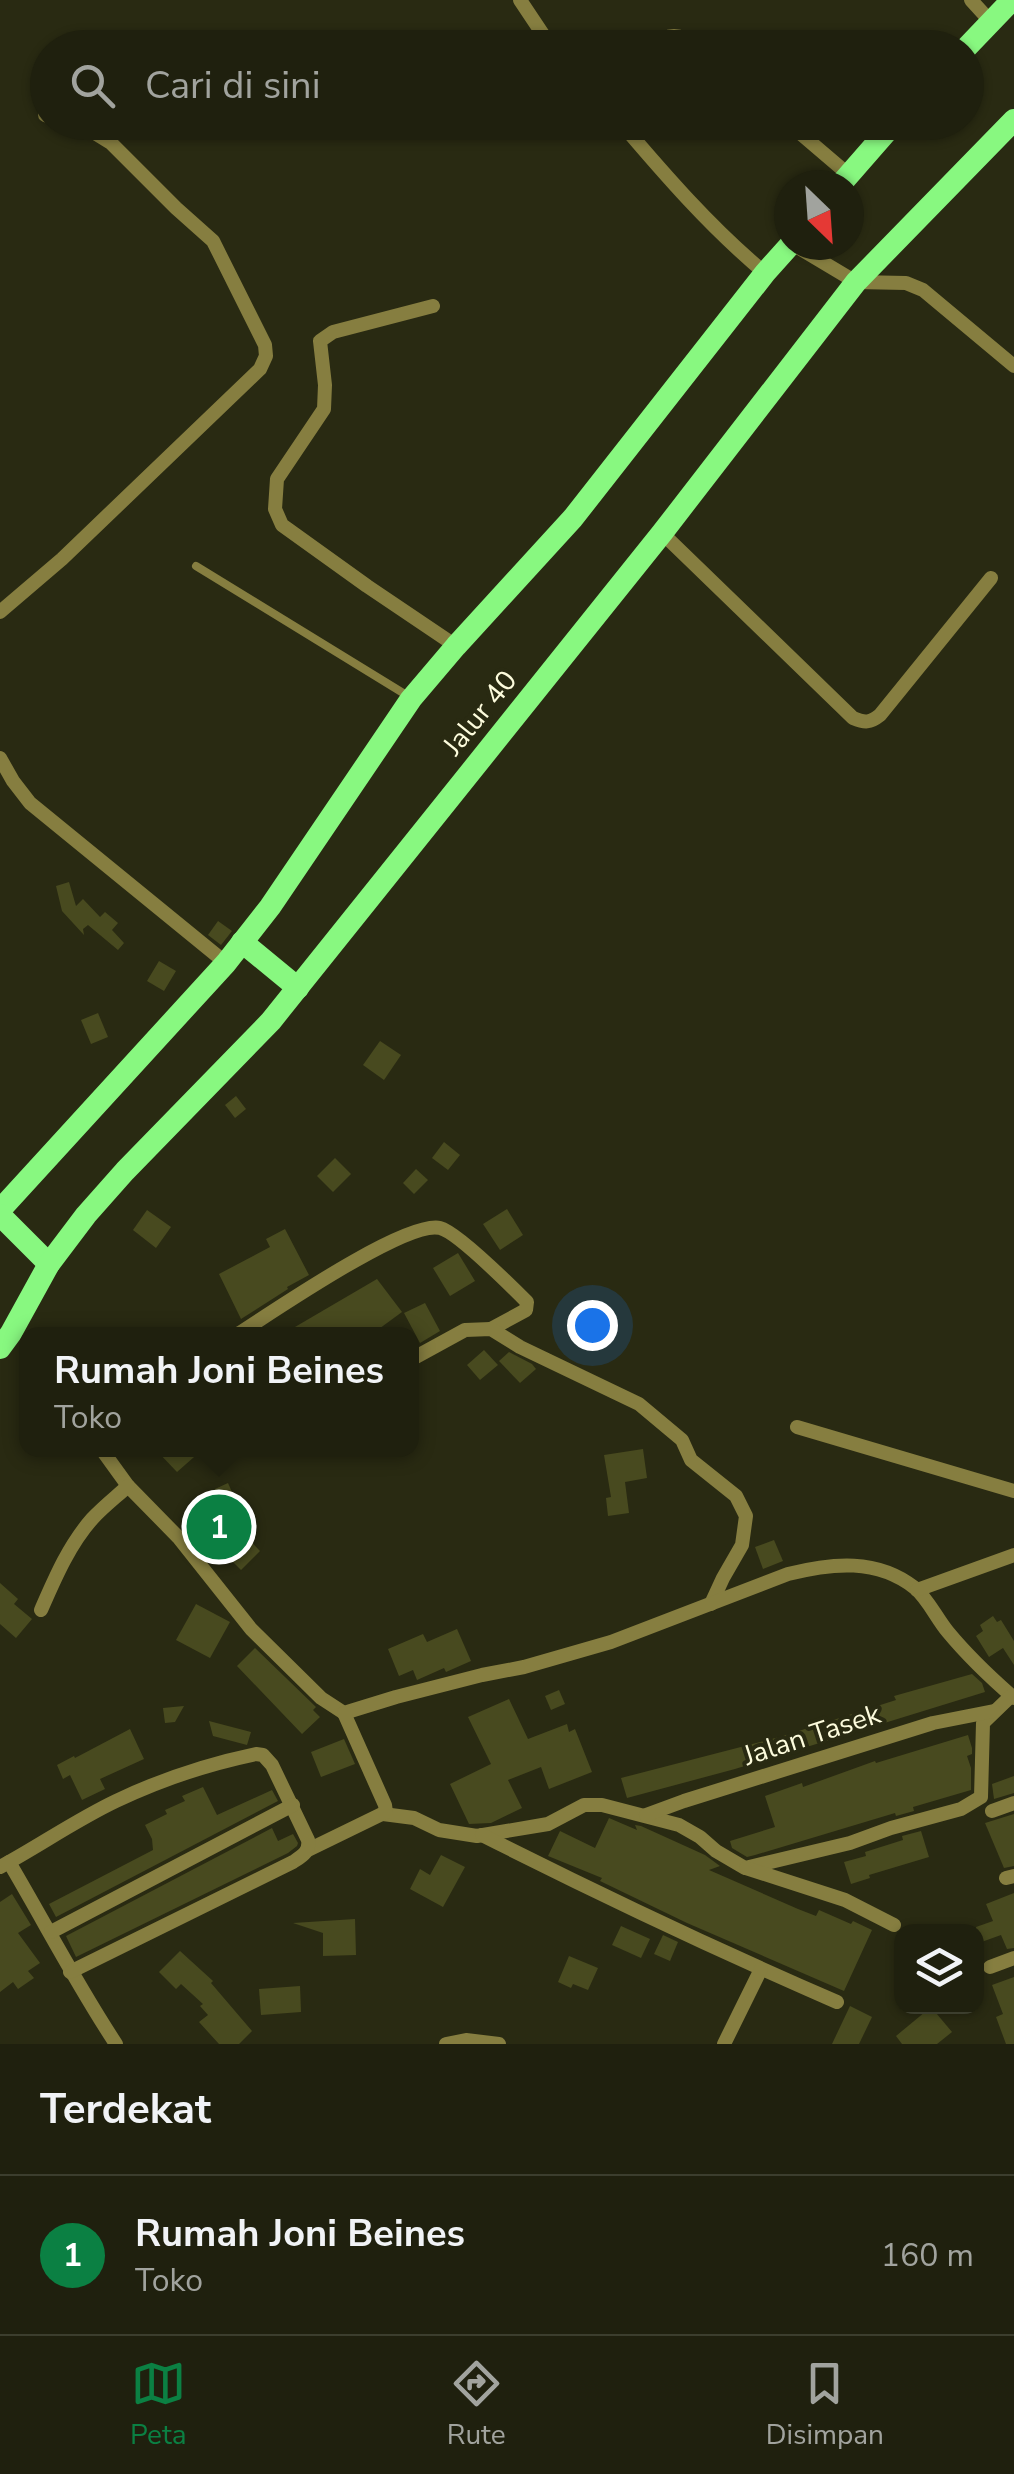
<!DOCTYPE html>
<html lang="id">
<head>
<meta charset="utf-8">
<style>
	:root { --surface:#1f200e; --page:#2c2d1c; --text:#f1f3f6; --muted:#a1a39e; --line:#3c3e2e; --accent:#0b8043 }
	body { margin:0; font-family:"Nunito Sans",sans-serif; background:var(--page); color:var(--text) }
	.controls { position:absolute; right:30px; bottom:30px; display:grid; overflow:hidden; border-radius:20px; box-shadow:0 2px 8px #0004 }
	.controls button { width:90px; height:90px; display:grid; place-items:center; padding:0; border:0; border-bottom:2px solid var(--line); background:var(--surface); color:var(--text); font:50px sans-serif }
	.compass { position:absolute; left:774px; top:170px; width:90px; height:90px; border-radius:50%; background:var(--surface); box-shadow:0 2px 8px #0004; rotate:155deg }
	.you { position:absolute; left:592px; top:1325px; width:35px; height:35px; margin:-25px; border:8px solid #fff; border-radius:50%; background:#1a73e8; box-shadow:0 0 0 15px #1a73e833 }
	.badge { display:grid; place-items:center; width:65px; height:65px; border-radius:50%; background:var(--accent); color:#fff; font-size:32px; font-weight:700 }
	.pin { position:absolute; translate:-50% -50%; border:5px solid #fff; box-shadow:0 2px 10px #0006 }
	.popup { position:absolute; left:19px; top:1327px; width:400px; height:130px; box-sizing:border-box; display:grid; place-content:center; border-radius:20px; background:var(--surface); filter:drop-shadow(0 2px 8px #0005); font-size:32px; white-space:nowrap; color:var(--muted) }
	.popup b { font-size:38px; color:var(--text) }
	.popup::after { content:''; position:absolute; left:50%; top:100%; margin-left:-20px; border:20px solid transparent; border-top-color:var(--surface) }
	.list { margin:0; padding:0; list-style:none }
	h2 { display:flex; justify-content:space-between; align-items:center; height:130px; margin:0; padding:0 40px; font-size:42px }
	h2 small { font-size:32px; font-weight:400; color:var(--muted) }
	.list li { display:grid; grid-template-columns:65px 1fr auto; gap:30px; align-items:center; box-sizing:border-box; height:160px; padding:0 40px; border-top:2px solid var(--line) }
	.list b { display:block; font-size:38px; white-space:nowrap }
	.list p { margin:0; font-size:32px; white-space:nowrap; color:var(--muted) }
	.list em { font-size:32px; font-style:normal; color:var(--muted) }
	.icon { flex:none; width:55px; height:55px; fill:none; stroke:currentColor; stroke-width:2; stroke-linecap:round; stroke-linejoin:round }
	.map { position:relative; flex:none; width:1014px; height:2044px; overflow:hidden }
	.search { position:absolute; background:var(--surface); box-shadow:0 2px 8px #0004; left:30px; right:30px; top:30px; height:110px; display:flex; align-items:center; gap:25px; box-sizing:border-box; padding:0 35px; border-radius:55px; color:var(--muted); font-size:38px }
	.sheet { height:290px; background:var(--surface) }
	nav { display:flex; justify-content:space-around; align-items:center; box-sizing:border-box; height:140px; border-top:2px solid var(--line); background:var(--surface); font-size:28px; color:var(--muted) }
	nav a { display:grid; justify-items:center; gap:5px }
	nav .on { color:var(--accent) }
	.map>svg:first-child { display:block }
</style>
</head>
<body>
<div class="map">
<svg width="1014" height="2044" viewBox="0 0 1014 2044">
	<rect width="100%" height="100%" fill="#292a12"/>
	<g fill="#484a1f">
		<path d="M69,882L76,906L83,899L100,917L105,912L118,923L112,930L124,943L118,950L88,925L83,929L84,935L62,911L56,886Z"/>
		<path d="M218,921L232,931L221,945L208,935Z"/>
		<path d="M159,961L176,971L164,991L147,981Z"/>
		<path d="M98,1013L108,1037L91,1044L81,1020Z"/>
		<path d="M380,1041L401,1055L384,1080L363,1065Z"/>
		<path d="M236,1096L246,1109L235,1118L225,1105Z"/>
		<path d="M444,1142L460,1155L448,1170L432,1158Z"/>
		<path d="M335,1158L351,1174L333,1192L317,1176Z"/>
		<path d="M416,1169L428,1180L414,1194L403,1183Z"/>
		<path d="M507,1209L523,1235L500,1250L483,1224Z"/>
		<path d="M147,1210L171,1227L156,1248L133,1230Z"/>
		<path d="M285,1229L309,1275L287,1287L288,1289L241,1319L219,1274L270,1247L266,1239Z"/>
		<path d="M458,1253L475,1281L450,1296L433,1268Z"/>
		<path d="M377,1279L402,1312L372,1334H283Z"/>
		<path d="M425,1303L440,1331L420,1343L404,1313Z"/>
		<path d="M484,1350L498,1365L480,1380L467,1365Z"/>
		<path d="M509,1352L532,1364L536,1369L520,1383L499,1361Z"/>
		<path d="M643,1449L647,1478L625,1482L629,1513L608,1516L606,1498L611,1497L604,1455Z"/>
		<path d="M156,1450H202L177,1472Z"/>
		<path d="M228,1483L235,1499L222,1505L215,1489Z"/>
		<path d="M243,1533L260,1551L241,1570L219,1548L232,1536L236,1540Z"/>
		<path d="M774,1540L783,1561L763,1569L755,1547Z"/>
		<path d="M0,1583L18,1599L14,1604L32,1619L16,1638L0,1624Z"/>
		<path d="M196,1604L230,1622L210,1658L176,1640Z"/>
		<path d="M993,1616L997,1622L1001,1620L1014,1641V1665L1003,1648L989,1657L976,1636L983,1631L980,1625Z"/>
		<path d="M457,1629L471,1661L446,1672L444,1668L417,1680L413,1670L399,1676L388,1649L423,1634L427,1642Z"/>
		<path d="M255,1648L316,1707L313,1710L320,1717L302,1734L237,1666Z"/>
		<path d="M972,1674L982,1683L985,1692L735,1769L627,1798L621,1778L783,1736L896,1700L894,1696Z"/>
		<path d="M559,1690L565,1704L551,1710L545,1696Z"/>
		<path d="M509,1699L528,1739L567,1724L569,1732L575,1729L592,1772L549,1789L541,1767L508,1780L522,1808L491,1823L469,1824L450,1784L491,1764L468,1717Z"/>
		<path d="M184,1706L175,1722L165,1723L163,1708Z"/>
		<path d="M209,1721L251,1732L247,1745L213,1736Z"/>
		<path d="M130,1729L144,1759L100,1779L105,1789L82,1800L70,1775L63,1779L57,1765L74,1756L75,1758Z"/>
		<path d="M968,1735L972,1748V1754L967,1756L971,1768V1790L913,1807L914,1811L896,1816L895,1813L755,1855L747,1857L732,1848L730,1841L775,1827L765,1796L802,1783L803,1787L875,1761L876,1763Z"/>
		<path d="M344,1739L355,1764L321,1777L311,1752Z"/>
		<path d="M1014,1776V1793L994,1799L992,1784Z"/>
		<path d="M203,1787L217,1815L272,1790L278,1801L56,1917L49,1904L153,1850L152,1839L145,1825L167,1814L165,1810L185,1801L182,1796Z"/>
		<path d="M1014,1814V1866L1004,1868L985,1823Z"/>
		<path d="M609,1818L637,1830L635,1825L641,1826L705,1855L720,1866L709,1870L798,1909L816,1916L819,1910L851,1924L853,1921L872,1930L844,1991L687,1923L600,1881L602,1878L548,1856L560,1831L595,1848Z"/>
		<path d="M272,1828L278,1841L293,1834L298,1843L297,1846L288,1853L76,1957L66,1936Z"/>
		<path d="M921,1831L929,1857L869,1875L870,1878L851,1884L844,1862L866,1856L865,1852L903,1840L902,1836Z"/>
		<path d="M441,1855L465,1867L443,1907L410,1889L420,1869L430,1875Z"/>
		<path d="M1014,1893V1948L1007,1949L1001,1935L976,1944V1927L993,1921L986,1904Z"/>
		<path d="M12,1894L31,1925L18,1933L40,1963L28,1971L34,1978L18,1989L13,1982L0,1992V1902Z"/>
		<path d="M355,1919L356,1955L323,1956V1933L293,1923Z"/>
		<path d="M621,1926L650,1939L641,1958L612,1945Z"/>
		<path d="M663,1935L678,1942L670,1961L654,1954Z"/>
		<path d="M180,1951L213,1981L211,1983L252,2031L239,2044H219L199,2022L208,2015L200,2006L203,2004L181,1984L176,1989L159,1972Z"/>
		<path d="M569,1956L598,1968L588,1990L573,1984L571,1988L558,1982Z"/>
		<path d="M1014,1977V2044H1006L996,2017L1003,2014L992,1985Z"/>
		<path d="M300,1986L301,2012L261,2015L259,1989Z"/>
		<path d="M850,2006L872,2017L859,2044H832Z"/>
		<path d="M931,2007L952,2032L937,2044H902L896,2036Z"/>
	</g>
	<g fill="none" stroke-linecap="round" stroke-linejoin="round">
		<path stroke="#867e40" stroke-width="8" d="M196,566L408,696"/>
		<g stroke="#867e40" stroke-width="14">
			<path d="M520,0L552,48"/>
			<path d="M971,0L991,22"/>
			<path d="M650,48C668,32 680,32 698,48"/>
			<path d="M45,115L48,116"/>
			<path d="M620,122C665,175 711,228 765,273"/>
			<path d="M787,122L849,175"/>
			<path d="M794,245L856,282L906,283L923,290L1014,366"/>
			<path d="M433,306L333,332L320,341L325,385L324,409L277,479L275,509L282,525L367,586L456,646"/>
			<path d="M662,533L853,718C865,723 870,723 880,715L991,578"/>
			<path d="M0,612L62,559L260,369L266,356L265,345L213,241L176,208L111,143L77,122"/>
			<path d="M0,758L13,781L30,803L226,963"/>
			<path d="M238,1334C271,1313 406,1220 440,1228C457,1232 512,1287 527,1302L526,1310L491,1329"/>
			<path d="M412,1359L465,1330L491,1329L520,1347L639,1404L682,1440L691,1460L736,1496L746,1516L742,1545L723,1578L711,1604"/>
			<path d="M797,1427L1014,1491"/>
			<path d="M102,1450L128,1486L178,1537L251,1629L321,1698L344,1713L396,1697L482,1675L524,1667L611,1642L788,1574C832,1563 877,1558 915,1588C928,1599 937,1619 948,1632C967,1655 991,1678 1014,1698"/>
			<path d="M917,1590L1014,1555"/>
			<path d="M41,1610C55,1578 69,1545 92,1519C103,1507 116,1497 128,1486"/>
			<path d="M992,1811L1014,1803"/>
			<path d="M383,1814L414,1818L439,1830L477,1836L548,1824L584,1805H602L679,1825L700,1837L716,1851L745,1868L850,1843L891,1828L961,1809L981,1797L983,1723L1011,1696"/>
			<path d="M646,1815L684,1801L933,1723L994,1711"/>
			<path d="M482,1835C599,1894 717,1950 837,2002"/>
			<path d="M308,1850L386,1812L385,1805L344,1713"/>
			<path d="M9,1862C45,1923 77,1985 116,2044"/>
			<path d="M0,1867C39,1846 76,1820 116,1801C160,1780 208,1764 256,1754L263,1755L272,1765L308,1840C310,1852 302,1856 293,1862L70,1972"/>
			<path d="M746,1868L845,1900L894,1925"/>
			<path d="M1006,1878L1014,1876"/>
			<path d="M51,1932L293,1805"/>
			<path d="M990,1967L1014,1958"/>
			<path d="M446,2044L466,2040L499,2044"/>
			<path d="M724,2044L761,1969"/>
		</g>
		<g stroke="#88f880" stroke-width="22">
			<path d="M966,48L1012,0"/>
			<path d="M840,185L895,122"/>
			<path d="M242,942L298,988"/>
			<path d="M0,1210L226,963L270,907L411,699L456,646L573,518L765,273L790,245"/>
			<path d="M0,1215L49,1264"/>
			<path d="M0,1348L11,1333L49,1264L86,1215L125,1171L271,1021L662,533L856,282L1014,120"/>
		</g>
	</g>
	<g text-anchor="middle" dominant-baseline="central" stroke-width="8" stroke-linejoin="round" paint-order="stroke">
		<g font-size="28" fill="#fdfcdd" stroke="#292a12">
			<text transform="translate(480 713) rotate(-51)">Jalur 40</text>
			<text transform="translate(812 1735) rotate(-18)">Jalan Tasek</text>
		</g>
	</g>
</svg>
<div class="controls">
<button><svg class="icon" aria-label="layers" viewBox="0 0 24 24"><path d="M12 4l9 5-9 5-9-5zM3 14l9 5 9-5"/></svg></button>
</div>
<svg class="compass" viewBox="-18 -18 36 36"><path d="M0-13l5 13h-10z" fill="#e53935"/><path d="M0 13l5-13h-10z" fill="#a1a39e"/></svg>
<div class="you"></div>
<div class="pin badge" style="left:219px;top:1527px">1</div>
<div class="popup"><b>Rumah Joni Beines</b>Toko</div>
<div class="search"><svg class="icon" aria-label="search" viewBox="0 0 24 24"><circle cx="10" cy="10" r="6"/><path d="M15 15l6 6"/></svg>Cari di sini</div>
</div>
<section class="sheet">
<h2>Terdekat<small></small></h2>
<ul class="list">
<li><span class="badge">1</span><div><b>Rumah Joni Beines</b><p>Toko</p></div><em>160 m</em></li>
</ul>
</section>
<nav>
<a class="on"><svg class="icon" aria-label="map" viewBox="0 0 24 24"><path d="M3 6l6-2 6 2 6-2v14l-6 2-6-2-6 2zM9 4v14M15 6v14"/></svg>Peta</a>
<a><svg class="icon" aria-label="directions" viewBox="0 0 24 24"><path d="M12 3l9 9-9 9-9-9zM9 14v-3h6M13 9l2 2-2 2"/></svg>Rute</a>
<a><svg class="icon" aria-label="saved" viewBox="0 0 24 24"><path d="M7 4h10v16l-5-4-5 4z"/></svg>Disimpan</a>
</nav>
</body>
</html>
